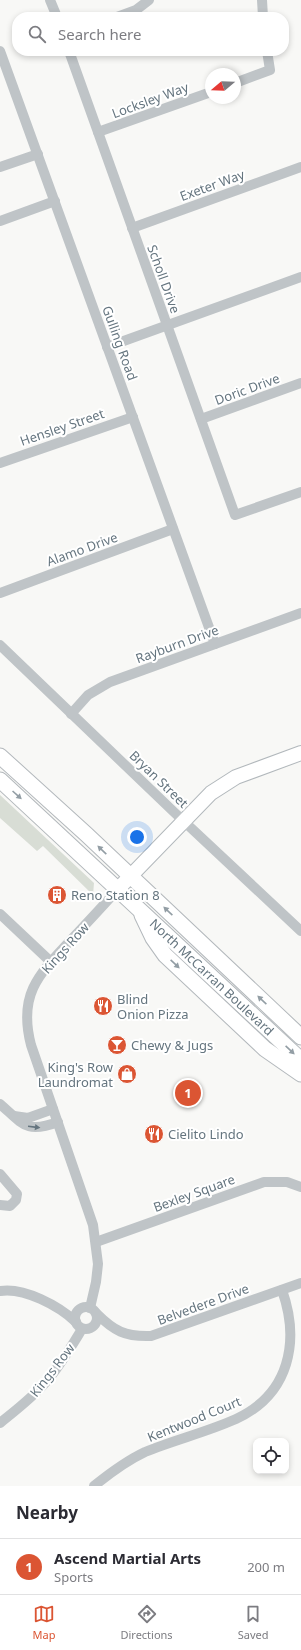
<!DOCTYPE html>
<html lang="en">
<head>
<meta charset="utf-8">
<style>
	:root { --surface:#fff; --page:#f2f2f3; --text:#2b2b33; --muted:#7c7c81; --line:#e1e1e2; --accent:#db5533 }
	body { margin:0; font-family:"Noto Sans",sans-serif; background:var(--page); color:var(--text) }
	.controls { position:absolute; right:12px; bottom:12px; display:grid; overflow:hidden; border-radius:8px; box-shadow:0 2px 6px #0003 }
	.controls button { width:36px; height:36px; display:grid; place-items:center; padding:0; border:0; border-bottom:1px solid var(--line); background:var(--surface); color:var(--text); font:20px sans-serif }
	.compass { position:absolute; left:205px; top:68px; width:36px; height:36px; border-radius:50%; background:var(--surface); box-shadow:0 2px 6px #0003; rotate:251deg }
	.you { position:absolute; left:137px; top:837px; width:14px; height:14px; margin:-10px; border:3px solid #fff; border-radius:50%; background:#1a73e8; box-shadow:0 0 0 6px #1a73e833 }
	.badge { display:grid; place-items:center; width:26px; height:26px; border-radius:50%; background:var(--accent); color:#fff; font-size:13px; font-weight:700 }
	.pin { position:absolute; translate:-50% -50%; border:2px solid #fff; box-shadow:0 1px 4px #0006 }
	.list { margin:0; padding:0; list-style:none }
	h2 { display:flex; justify-content:space-between; align-items:center; height:52px; margin:0; padding:0 16px; font-size:17px }
	h2 small { font-size:13px; font-weight:400; color:var(--muted) }
	.list li { display:grid; grid-template-columns:26px 1fr auto; gap:12px; align-items:center; box-sizing:border-box; height:56px; padding:0 16px; border-top:1px solid var(--line) }
	.list b { display:block; font-size:15px; white-space:nowrap }
	.list p { margin:0; font-size:13px; white-space:nowrap; color:var(--muted) }
	.list em { font-size:13px; font-style:normal; color:var(--muted) }
	.icon { flex:none; width:22px; height:22px; fill:none; stroke:currentColor; stroke-width:2; stroke-linecap:round; stroke-linejoin:round }
	.map { position:relative; flex:none; width:301px; height:1486px; overflow:hidden }
	.search { position:absolute; background:var(--surface); box-shadow:0 2px 6px #0003; left:12px; right:12px; top:12px; height:44px; display:flex; align-items:center; gap:10px; box-sizing:border-box; padding:0 14px; border-radius:16px; color:var(--muted); font-size:15px }
	.sheet { height:108px; background:var(--surface) }
	nav { display:flex; justify-content:space-around; align-items:center; box-sizing:border-box; height:56px; border-top:1px solid var(--line); background:var(--surface); font-size:11px; color:var(--muted) }
	nav a { display:grid; justify-items:center; gap:2px }
	nav .on { color:var(--accent) }
	.map>svg:first-child { display:block }
</style>
</head>
<body>
<div class="map">
<svg width="301" height="1486" viewBox="0 0 301 1486">
	<rect width="100%" height="100%" fill="#f8f8f6"/>
	<path fill="#d8ddd5" d="M0,795L94,883L93,895L43,846L37,851L0,818Z"/>
	<g fill="none" stroke-linecap="round" stroke-linejoin="round">
		<g stroke="#b2b8bc" stroke-width="16">
			<path id="secondary" d="M118,889L211,793L236,777L301,753"/>
		</g>
		<g stroke="#b3b8bc" stroke-width="17">
			<g id="primary">
				<path d="M0,756L86,834L301,1037"/>
				<path d="M0,780L301,1060"/>
				<path d="M142,915L153,938L165,955L265,1049L301,1074"/>
			</g>
		</g>
		<g stroke="#bfc4c7" stroke-width="10">
			<path d="M50,0L57,17"/>
			<path d="M262,0L263,17"/>
			<path d="M117,17L136,10L149,0"/>
			<path d="M0,51L215,644"/>
			<path d="M69,51L235,515L301,492"/>
			<path d="M235,83L270,70L267,51"/>
			<path d="M98,132L211,92"/>
			<path d="M0,167L38,154"/>
			<path d="M0,221L55,201"/>
			<path d="M132,228L301,167"/>
			<path d="M107,347L301,277"/>
			<path d="M201,419L301,383"/>
			<path d="M0,463L133,417"/>
			<path d="M0,593L173,529"/>
			<path d="M0,645L175,813L301,931"/>
			<path d="M71,714L88,695L110,682L301,613"/>
			<path d="M0,914L51,962"/>
			<path d="M0,1104C23,1124 26,1134 58,1122"/>
			<path d="M14,1116L28,1118L53,1109"/>
			<path d="M0,1174L17,1194L16,1200L10,1206L0,1205"/>
			<path d="M96,1242L264,1182H287L301,1187"/>
			<path d="M0,1291C24,1287 59,1306 76,1322"/>
			<circle cx="86" cy="1318" r="11"/>
			<path d="M90,1308L96,1282L98,1264L93,1225L31,1045C18,995 38,975 70,941C86,924 102,907 118,889"/>
			<path d="M96,1313C114,1331 125,1337 151,1336L301,1283"/>
			<path d="M0,1423C16,1410 32,1398 46,1382C60,1366 71,1347 82,1329"/>
			<path d="M94,1486C110,1473 126,1461 145,1452C174,1440 207,1432 236,1419C290,1394 300,1341 282,1290"/>
		</g>
		<use href="#secondary" stroke="#fff" stroke-width="14"/>
		<use href="#primary" stroke="#fff" stroke-width="15"/>
	</g>
	<defs><path id="oneway-solid" d="M-6-.8H1V-3.2L6.5 0L1 3.2V.8H-6Z"/></defs>
	<g fill="#939ea5">
		<use href="#oneway-solid" transform="translate(17 795) rotate(42)"/>
		<use href="#oneway-solid" transform="translate(102 850) rotate(-136)"/>
		<use href="#oneway-solid" transform="translate(168 911) rotate(-137)"/>
		<use href="#oneway-solid" transform="translate(175 964) rotate(43)"/>
		<use href="#oneway-solid" transform="translate(262 1000) rotate(-137)"/>
		<use href="#oneway-solid" transform="translate(290 1050) rotate(43)"/>
	</g>
	<use fill="#65757f" href="#oneway-solid" transform="translate(34 1127) rotate(7)"/>
	<defs>
		<g id="building-disc" transform="scale(1)"><circle r="9.5" fill="#db5533" stroke="#fff"/><path d="M-4-6H4V6H1V3H-1V6H-4ZM-2.5-4.3h1.7v1.8h-1.7ZM.8-4.3h1.7v1.8H.8ZM-2.5-1h1.7V.8h-1.7ZM.8-1h1.7V.8H.8Z" fill="#fff"/></g>
		<g id="restaurant-disc" transform="scale(1)"><circle r="9.5" fill="#db5533" stroke="#fff"/><path d="M-5-6h1v4h1v-4h1v4h1v-4h1v5L-1.5 .5V6h-2V.5L-5-1ZM5-6V6H3V1.5H1.5Q1.5-4 5-6Z" fill="#fff"/></g>
		<g id="bar-disc" transform="scale(1)"><circle r="9.5" fill="#db5533" stroke="#fff"/><path d="M-6-5H6L.8 .8V4.5H3.5V6h-7V4.5H-.8V.8Z" fill="#fff"/></g>
		<g id="shop-disc" transform="scale(1)"><circle r="9.5" fill="#db5533" stroke="#fff"/><path d="M-5-2.5h2.3a2.7 3.5 0 0 1 5.4 0H5L5.5 6h-11ZM-1.5-2.5h3a1.5 2.3 0 0 0-3 0Z" fill="#fff"/></g>
	</defs>
	<g fill-rule="evenodd">
		<use href="#building-disc" x="57" y="895"/>
		<use href="#restaurant-disc" x="103" y="1006"/>
		<use href="#bar-disc" x="117" y="1045"/>
		<use href="#shop-disc" x="127" y="1074"/>
		<use href="#restaurant-disc" x="154" y="1134"/>
	</g>
	<g text-anchor="middle" dominant-baseline="central" stroke-width="4" stroke-linejoin="round" paint-order="stroke">
		<g font-size="13" fill="#65757f" stroke="#fff">
			<text transform="translate(150 100) rotate(-20)">Locksley Way</text>
			<text transform="translate(212 185) rotate(-20)">Exeter Way</text>
			<text transform="translate(164 279) rotate(70)">Scholl Drive</text>
			<text transform="translate(120 343) rotate(70)">Gulling Road</text>
			<text transform="translate(247 389) rotate(-20)">Doric Drive</text>
			<text transform="translate(62 427) rotate(-19)">Hensley Street</text>
			<text transform="translate(82 549) rotate(-20)">Alamo Drive</text>
			<text transform="translate(177 644) rotate(-20)">Rayburn Drive</text>
			<text transform="translate(159 779) rotate(44)">Bryan Street</text>
			<text transform="translate(65 948) rotate(-48)">Kings Row</text>
			<text transform="translate(212 977) rotate(43)">North McCarran Boulevard</text>
			<text transform="translate(194 1193) rotate(-20)">Bexley Square</text>
			<text transform="translate(203 1304) rotate(-20)">Belvedere Drive</text>
			<text transform="translate(52 1370) rotate(-52)">Kings Row</text>
			<text transform="translate(194 1419) rotate(-22)">Kentwood Court</text>
		</g>
		<g font-size="13" fill="#65757f" stroke="#fff" text-anchor="start">
			<text x="71" y="895">Reno Station 8</text>
			<text x="117" y="999">Blind<tspan x="117" dy="15">Onion Pizza</tspan></text>
			<text x="131" y="1045">Chewy &amp; Jugs</text>
			<text x="113" y="1067" text-anchor="end">King's Row<tspan x="113" dy="15">Laundromat</tspan></text>
			<text x="168" y="1134">Cielito Lindo</text>
		</g>
	</g>
</svg>
<div class="controls">
<button><svg class="icon" aria-label="locate" viewBox="0 0 24 24"><circle cx="12" cy="12" r="6"/><path d="M12 2v4M12 18v4M2 12h4M18 12h4"/></svg></button>
</div>
<svg class="compass" viewBox="-18 -18 36 36"><path d="M0-13l5 13h-10z" fill="#e53935"/><path d="M0 13l5-13h-10z" fill="#7c7c81"/></svg>
<div class="you"></div>
<div class="pin badge" style="left:188px;top:1093px">1</div>
<div class="search"><svg class="icon" aria-label="search" viewBox="0 0 24 24"><circle cx="10" cy="10" r="6"/><path d="M15 15l6 6"/></svg>Search here</div>
</div>
<section class="sheet">
<h2>Nearby<small></small></h2>
<ul class="list">
<li><span class="badge">1</span><div><b>Ascend Martial Arts</b><p>Sports</p></div><em>200 m</em></li>
</ul>
</section>
<nav>
<a class="on"><svg class="icon" aria-label="map" viewBox="0 0 24 24"><path d="M3 6l6-2 6 2 6-2v14l-6 2-6-2-6 2zM9 4v14M15 6v14"/></svg>Map</a>
<a><svg class="icon" aria-label="directions" viewBox="0 0 24 24"><path d="M12 3l9 9-9 9-9-9zM9 14v-3h6M13 9l2 2-2 2"/></svg>Directions</a>
<a><svg class="icon" aria-label="saved" viewBox="0 0 24 24"><path d="M7 4h10v16l-5-4-5 4z"/></svg>Saved</a>
</nav>
</body>
</html>
